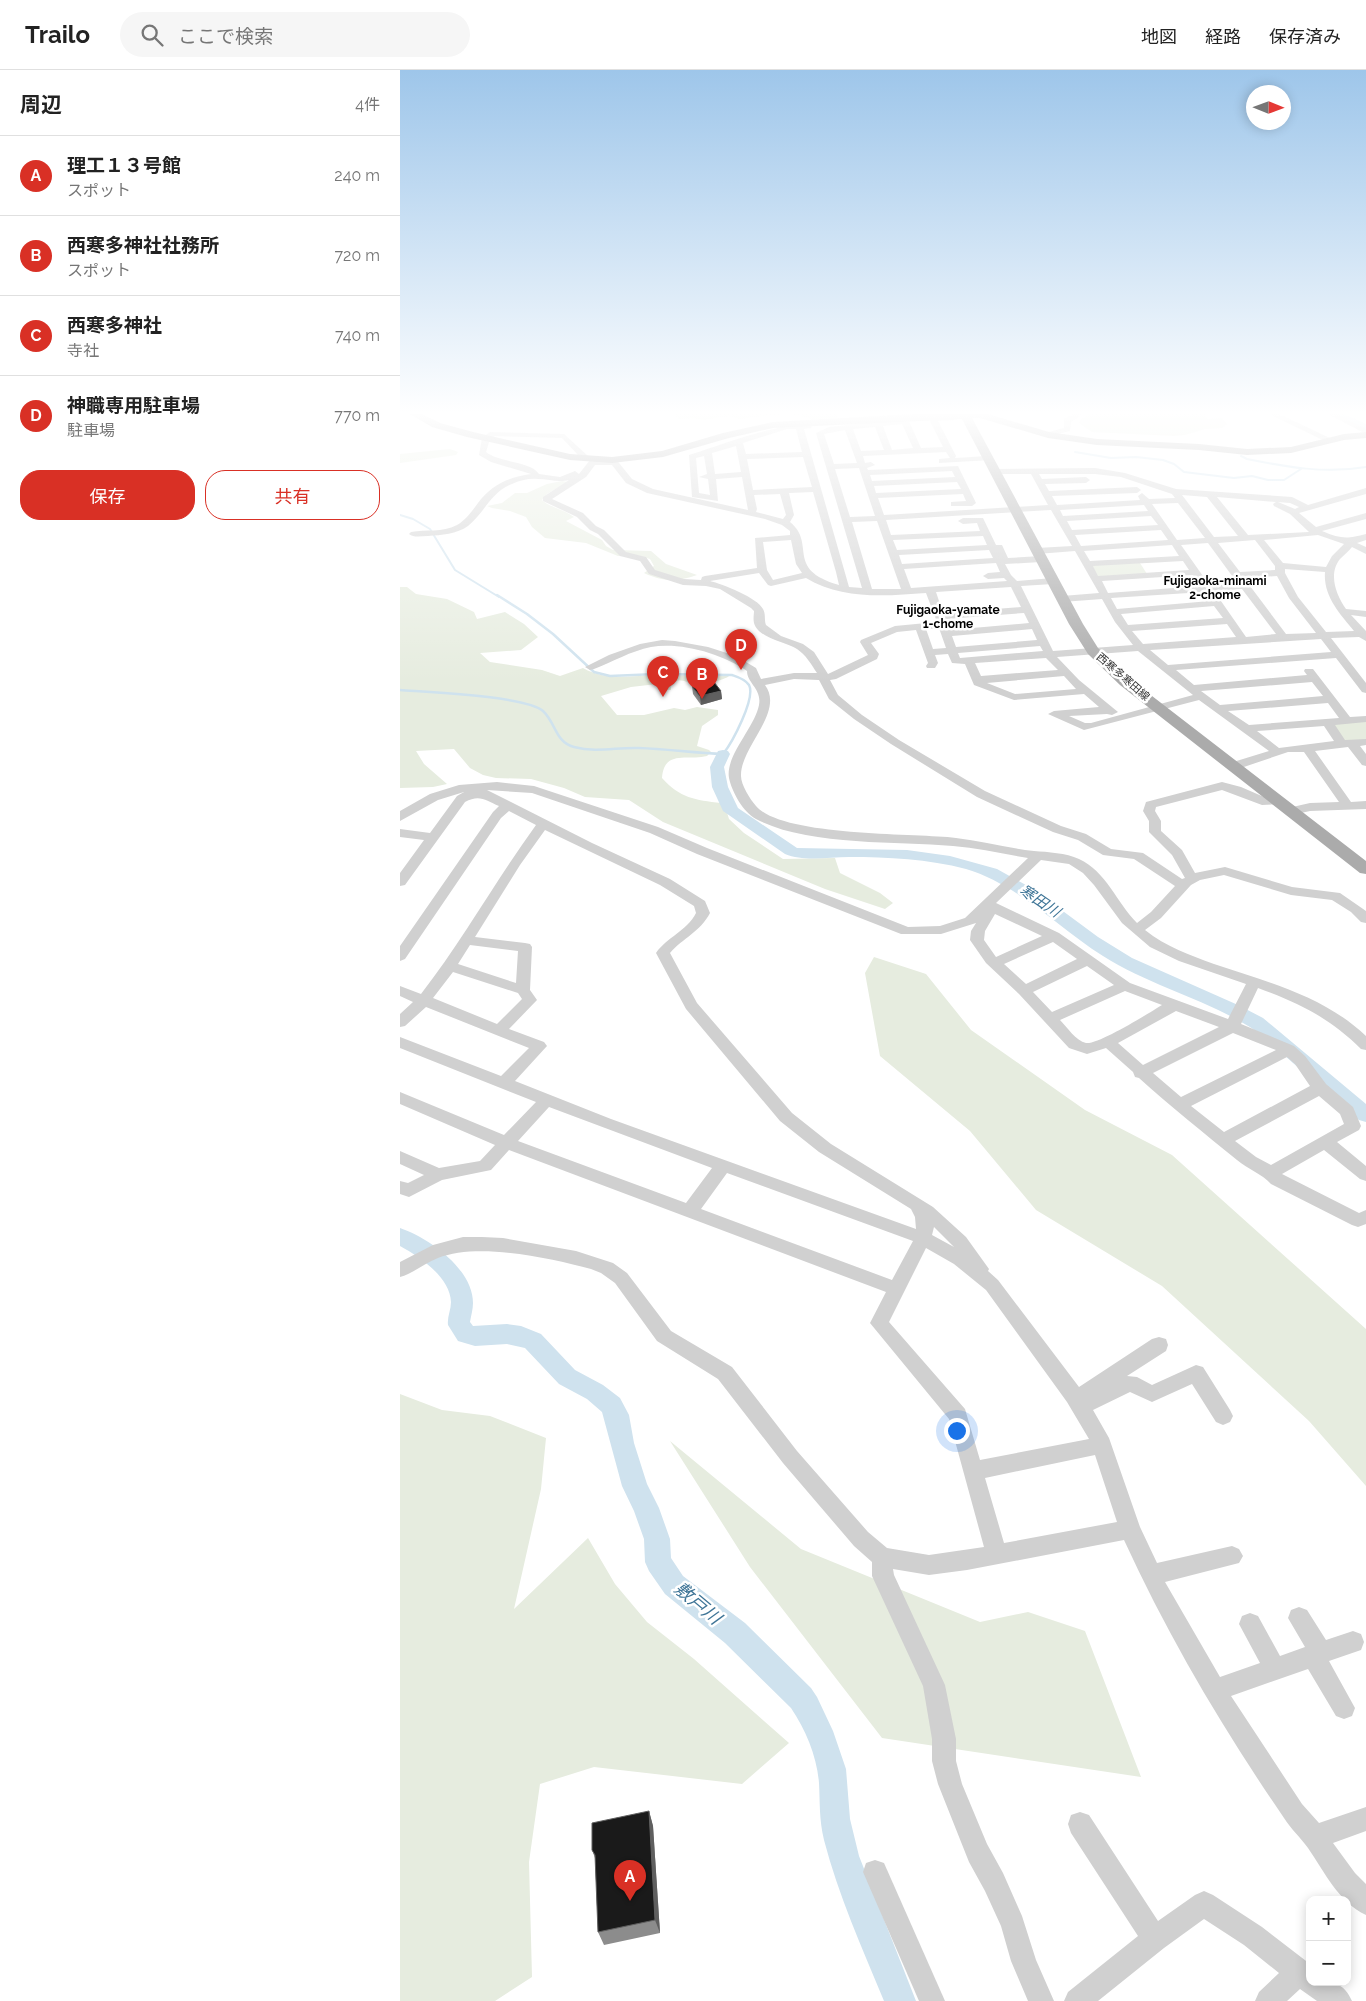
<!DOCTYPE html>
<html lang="ja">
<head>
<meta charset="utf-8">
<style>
	:root { --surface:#fff; --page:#f6f6f6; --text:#222; --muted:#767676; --line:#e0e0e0; --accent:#d93025 }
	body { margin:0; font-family:Raleway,"Noto Sans JP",sans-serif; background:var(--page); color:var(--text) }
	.controls { position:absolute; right:15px; bottom:15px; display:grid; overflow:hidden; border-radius:10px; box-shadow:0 2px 12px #0003 }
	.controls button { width:45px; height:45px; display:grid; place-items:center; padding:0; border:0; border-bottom:1px solid var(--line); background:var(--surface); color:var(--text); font:25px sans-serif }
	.compass { position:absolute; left:846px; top:15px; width:45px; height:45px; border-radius:50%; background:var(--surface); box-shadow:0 2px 12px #0003; rotate:91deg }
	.you { position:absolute; left:556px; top:1360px; width:18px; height:18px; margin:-12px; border:4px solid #fff; border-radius:50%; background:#1a73e8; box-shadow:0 0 0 8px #1a73e833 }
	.badge { display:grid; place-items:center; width:32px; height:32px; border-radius:50%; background:var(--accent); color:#fff; font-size:16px; font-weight:700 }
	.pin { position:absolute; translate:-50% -41px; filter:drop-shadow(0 1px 2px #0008) }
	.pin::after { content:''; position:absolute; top:26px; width:18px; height:15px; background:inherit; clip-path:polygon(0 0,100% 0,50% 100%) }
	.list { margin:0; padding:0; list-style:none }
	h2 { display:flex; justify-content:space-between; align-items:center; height:65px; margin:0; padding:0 20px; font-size:21px }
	h2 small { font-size:16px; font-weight:400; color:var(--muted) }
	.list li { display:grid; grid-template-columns:32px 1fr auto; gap:15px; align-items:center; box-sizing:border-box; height:80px; padding:0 20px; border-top:1px solid var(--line) }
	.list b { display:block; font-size:19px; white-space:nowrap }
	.list p { margin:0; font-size:16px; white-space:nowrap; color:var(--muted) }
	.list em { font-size:16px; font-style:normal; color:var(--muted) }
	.actions { display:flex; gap:10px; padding:15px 20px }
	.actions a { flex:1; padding:11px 0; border:1px solid var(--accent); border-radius:20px; text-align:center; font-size:18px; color:var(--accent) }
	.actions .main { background:var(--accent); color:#fff }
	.icon { flex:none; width:28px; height:28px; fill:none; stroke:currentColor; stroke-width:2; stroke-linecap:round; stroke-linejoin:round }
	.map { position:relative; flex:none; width:966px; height:1931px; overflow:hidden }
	header { display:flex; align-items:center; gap:30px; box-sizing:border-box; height:70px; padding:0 25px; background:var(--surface); border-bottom:1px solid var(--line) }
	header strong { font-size:24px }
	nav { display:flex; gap:28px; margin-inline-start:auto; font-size:18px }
	.search { width:350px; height:45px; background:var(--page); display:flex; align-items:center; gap:12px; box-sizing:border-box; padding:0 18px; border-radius:28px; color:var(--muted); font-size:19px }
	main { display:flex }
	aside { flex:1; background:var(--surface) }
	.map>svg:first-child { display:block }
</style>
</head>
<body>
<header>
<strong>Trailo</strong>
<div class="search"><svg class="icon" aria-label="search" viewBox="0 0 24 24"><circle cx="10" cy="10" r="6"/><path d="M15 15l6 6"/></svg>ここで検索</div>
<nav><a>地図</a><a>経路</a><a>保存済み</a></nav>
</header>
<main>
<aside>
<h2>周辺<small>4件</small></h2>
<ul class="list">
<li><span class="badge">A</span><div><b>理工１３号館</b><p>スポット</p></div><em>240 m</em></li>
<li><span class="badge">B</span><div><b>西寒多神社社務所</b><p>スポット</p></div><em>720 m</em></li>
<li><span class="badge">C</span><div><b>西寒多神社</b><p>寺社</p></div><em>740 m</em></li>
<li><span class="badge">D</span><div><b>神職専用駐車場</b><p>駐車場</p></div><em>770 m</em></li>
</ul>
<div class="actions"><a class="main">保存</a><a>共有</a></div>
</aside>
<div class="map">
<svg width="966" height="1931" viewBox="0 0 966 1931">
	<rect width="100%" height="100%" fill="#fff"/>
	<g fill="#e6ecdf">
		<path d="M272,342H438L437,348L413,349L388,343L340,349L329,346L304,350L292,348L279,349Z"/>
		<path d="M694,342H803L808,349L822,348L827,354L822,358L805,359L785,365L774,366L692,362L679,353L681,349Z"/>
		<path d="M50,379L58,382L56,385L0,393V384Z"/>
		<path d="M162,411L168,412L147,424L142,430C149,437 165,440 174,447L166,451L202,470L206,476L213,480L251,481L266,494L297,505C277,512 263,512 244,503L254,496L250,489L237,485L218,486L186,473L145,468L132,457L126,447L110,441L92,438L87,436L102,433L115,423H127L147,414Z"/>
		<path d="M740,493L747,504L697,507L692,494Z"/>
		<path d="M0,517H7L16,524L47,529L74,542L77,549L105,542L124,554L138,567L121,580L80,583L90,592L142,600L160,606L183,598C208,612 231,605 259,605C282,605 306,606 329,606C325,610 303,615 295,614C285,613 282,607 271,613V620H263L257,614L231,617L201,626L217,645H244L274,638L285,640L297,637L318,640V645L302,656L297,676L309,680L311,682L307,686C288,691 264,679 262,708C280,728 295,730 321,733L325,736L329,749L344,763L383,789L435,788L440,803L480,823L493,833L485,839L425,819L263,752L229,730L185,727L164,718L131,709L96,708L83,705L70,698L54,679L16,681L24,694L47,714L33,717L0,718Z"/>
		<path d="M966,651V671L945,672L932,653Z"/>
		<path d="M474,887L526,904L571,960L685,1040L772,1085L966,1259V1416L909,1351L762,1216L636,1140L570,1061L480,986L465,903Z"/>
		<path d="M0,1324L42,1340L90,1346L146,1368L141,1419L114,1539L188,1468L215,1514L247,1552L294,1589L389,1673L342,1714L194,1697L140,1714L129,1792L132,1907L95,1931H0Z"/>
		<path d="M270,1371L401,1479L580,1552L628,1542L685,1561L741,1707L482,1668L350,1497Z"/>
	</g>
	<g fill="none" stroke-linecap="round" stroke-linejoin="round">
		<g stroke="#cfe2ee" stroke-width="2">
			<path d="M675,382L711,388L736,387L763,390L774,394L784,402L834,408L852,406L868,410H884L901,399"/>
			<path d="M841,386L847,389C887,397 925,404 966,397"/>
			<path d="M0,445L13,449L30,459L55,500L99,527"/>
		</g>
		<path stroke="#cfe2ee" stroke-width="2.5" d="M0,620C26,622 127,626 143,641C156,653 155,672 174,677C197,683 217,677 239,678C267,679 295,683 323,684C332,673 356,628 349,615C345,609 338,607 332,605L257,604L210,606L194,602L153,564L127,544L97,525"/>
		<g fill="#cfe2ee" fill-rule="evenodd">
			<path d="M928,342H940L966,354V361Z"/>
			<path d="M323,680L328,681L330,684L324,697L328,717L338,738L397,778L507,780L550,786L597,799L633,819L698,867L732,888L838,935L863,948L966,1034V1052L959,1050C937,1031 915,1012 893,993C877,979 862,963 843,953C798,927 747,914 703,886C657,857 619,815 566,799C528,789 488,787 449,787C429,787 404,792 385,784L323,741L312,717L310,697L318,681Z"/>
			<path d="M0,1158C29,1168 73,1199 73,1233C73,1239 71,1246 70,1252L73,1256L107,1254L121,1256L141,1264L175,1300L203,1315L220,1328L229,1345L234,1373L247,1414L259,1438L270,1469L271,1488L283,1506L345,1553L411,1618L417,1627L433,1661L446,1699L450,1749L459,1786L516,1931H484C462,1878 438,1824 424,1770C419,1750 420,1732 419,1713C417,1687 406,1660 391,1638L325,1573L265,1524L249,1501L245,1492L244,1469L234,1441L222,1416L202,1342L187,1329L159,1314L125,1278L107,1274L75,1276L58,1271L48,1255C47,1247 51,1240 51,1232C50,1207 20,1187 0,1176Z"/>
		</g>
		<g fill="#d0d0d0" fill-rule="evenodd">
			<path d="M677,342H686L671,352L670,361L645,367V363L664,358V349Z"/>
			<path d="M865,342H875L934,370L927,372Z"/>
			<path d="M924,342H933L966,359V364Z"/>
			<path d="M551,346L555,348L554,350L538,351L556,386L555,388L588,386L592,388L591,390L539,393V389L550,388L546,382L463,386L465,393L471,392L475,395L467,398L468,400L558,396L576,433L572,436H551V432L566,431L563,424L478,428L484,445L648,435L631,404H592L591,402L595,399L695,398L725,403L776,419L892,427L908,435L966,418V424L899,443L916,457L966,443V449L922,461C941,469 947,469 966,464V470L957,473L966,477V484L952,477C949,481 944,485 940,489C928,504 936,525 946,539L966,541V547L951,545L966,561V571L959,567L931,568L966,613V623L962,622L936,588L776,600L794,615L907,605L904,601L905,599H913L950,647L966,646V652L935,655L945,670L966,669V675L960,676L966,684V696L962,695L948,677L915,681L951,732L966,731V739L910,741L892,745L888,744L886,741L888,738L910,733L939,732L904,682H888L838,699H830L828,696L830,693L869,681L799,630L684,660L648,644L654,641L699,637L684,624L614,630L574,615L565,594L552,593L548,584L535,585L538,593L535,598H527L526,596L528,593L516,560L497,562L471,573L479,584L477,589L436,609L430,610L438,625L462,645L499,670L585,721L661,756L686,764L711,779L743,783L782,809L785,808L772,785L749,762V751L743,741L746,732L822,712L841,717L864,727L883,728L885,731L883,734L862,735L822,720L756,737L755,741L761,751V761L782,780L795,803L825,797L892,817L940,823L966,841V853L961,852L951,842L932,830L891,825L824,805L800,810L791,815L761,848L745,860C766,877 790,885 814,894C868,912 924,926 966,966V980L961,979C930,948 899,933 858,918L841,954L894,976L905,986L926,1014L953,1037L961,1056L959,1060L937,1072L966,1096V1111L960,1109L924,1080L882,1104L959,1143L966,1140V1154L958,1157L952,1155L871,1114C862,1104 848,1099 837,1090C804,1063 771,1037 739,1008L735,1007L733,1002L706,978L687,984L669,978L619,924L586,893L570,870L571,861L576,853L541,864H501L297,784L250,763L132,723L87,720L192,773L270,809L305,831L310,843C300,862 283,868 270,883L297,933L392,1043L431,1074L533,1137L566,1167L589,1199L588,1201L598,1210L679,1317L752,1269L759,1267L766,1269L768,1275L766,1281L727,1306L737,1307L752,1315L796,1295L803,1297L830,1340L833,1346L830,1352L823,1355L816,1352L792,1314L752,1332L730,1322L693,1340L709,1368L740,1457L757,1493L832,1476L839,1479L843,1486L839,1493L765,1512L820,1607L860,1593L839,1554L842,1546L850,1543L858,1546L880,1586L905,1577L888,1548L891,1540L899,1537L907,1540L926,1570L953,1561L961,1564L964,1572L961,1580L929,1591L955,1638L952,1646L944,1649L936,1646L908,1599L831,1626L902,1734L919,1753L966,1737V1761L933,1773L955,1803L966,1814V1845C939,1833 924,1801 908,1778C900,1767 891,1759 884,1748C823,1659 769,1568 724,1470L567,1500L529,1505L493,1499L494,1505L545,1615L556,1669V1691L562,1714L587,1774L603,1803L622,1846L636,1890L654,1931H628L611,1891L601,1856L585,1821L569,1792L538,1714L532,1691V1669L523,1616L472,1506V1492L454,1476L383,1393L318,1309L257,1271L215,1213L201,1203L191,1199C150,1188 78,1172 38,1188C25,1193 14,1203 0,1207V1192L33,1175L63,1167H82L103,1168L176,1181L213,1193L227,1203L271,1261L332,1297L397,1381L468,1462L487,1478L529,1485L584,1477L549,1349L470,1253L486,1222L109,1080L91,1100L42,1110L9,1127L0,1124V1111L8,1113L24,1105L0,1094V1081L39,1098L80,1091L95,1075L0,1034V1022L104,1065L136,1032L0,978V967L101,1006L129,978L26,937L5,956L0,957V944L13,932L0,926V916L21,924C63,870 96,810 136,755L109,741L101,748L5,889L0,891V876L93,742L99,736C86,730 79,724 65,732L5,815L0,816V803L24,770L0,767V759L30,763L57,726L64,722L38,730L0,751V741L30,724L59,715L97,712L134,716L258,757L307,778L508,857L540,856L565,848L628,788C603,784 578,778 553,776C495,771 407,776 356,749C343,742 332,722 329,708C325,686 355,657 359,635C362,619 347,613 347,601C322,584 282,572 251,577C231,581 212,592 194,599L190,600L185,597L209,585L240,574L262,570L275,571L308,577L336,586L356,598L361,609L394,603H417C411,594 406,585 397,579C385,572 358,568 354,553C353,549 354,544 354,541L351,538L320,519L306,516L283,515L249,504L240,491L220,486L198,464L190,460L177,447L143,431V427L169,410C158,413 149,409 138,409C130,408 120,410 112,414C91,422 85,442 68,456C57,464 41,465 28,466C21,466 14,468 9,464L11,462C26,459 42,463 57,455C66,450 72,441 78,433C91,415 109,407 131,404L91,392L79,385L82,368L90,362L164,364L188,386L184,390H178L179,386L162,368L95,366L90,369L86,382C100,393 131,391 139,404L160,407L175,401L179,404L190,390H208L212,388H215L232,409L253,419L348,440L342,407L316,409L318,431L292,427L289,385C310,379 397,346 412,356L411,358L404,359L449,517L462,518L416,363L429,357L505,349L509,351L521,378L543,377L529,349L533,347ZM502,354L513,378L492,380L483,356ZM475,357L484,380L461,381L453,359ZM387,359H396L402,382L346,384L343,373ZM445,360L457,393L434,394L424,364ZM336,376L341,402L315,404L312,383ZM304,386L307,404L299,407L308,409L310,425L299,423L296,388ZM403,387L412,417L353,420L347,389ZM195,395H212L226,413L247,423L365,449L382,455L390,461V465L355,468L357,498L305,506L302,507L301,510L284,509L255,500L246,487L226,482L204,460L196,456L183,443L152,429L186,407ZM459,398L475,446L450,447L435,399ZM552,401L555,407L472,411L470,405ZM639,404H695L721,407L772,424L775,428L749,429L742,423L738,426L740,430L657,435L652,426L737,423L741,420L737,417L649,421L645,414L686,413L690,410L686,407L642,409ZM557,412L561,419L476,423L474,416ZM413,422L436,502L439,515C384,499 417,474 390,452L394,445L389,423ZM380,424L386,445L383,449L356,442L357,439L354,425ZM782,425L807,427L838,466L814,467ZM817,427L876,432L873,434L874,436L890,444L909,462L848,465ZM878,432L890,433L899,437L895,439ZM778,433L805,468L777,470L752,434ZM744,435L748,441L663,446L660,440ZM651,440L672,476L637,478L632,481L637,484L675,481L699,523L662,526L657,529L662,532L702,529L715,552L733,575L653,581L621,516L653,514L658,511L653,508L617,511L611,505L605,494L641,492L646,489L641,486L608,488L602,475H596L583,448H563L558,451L563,454L577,453L580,461L491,465L486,450ZM751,446L758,455L672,460L667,451ZM477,451L501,519H472L452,452ZM761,460L768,470L681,476L675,465ZM918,465L944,474L932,486L926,497L883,493L864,470ZM583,466L587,475L497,480L493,470ZM391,470L396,494L402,503L373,510L367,500L363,472ZM855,470L875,496V500L840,502L818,473ZM808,473L838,514L810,516L781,475ZM772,475L779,486L690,491L684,481ZM589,480L593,488L502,494L499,485ZM783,491L789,500L698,506L693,496ZM596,493L600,502L588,503L583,506L588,509L604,508L607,511L511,518L504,499ZM885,499L925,502C923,526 940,544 954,561L926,562L898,527L885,503ZM359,503L368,515L371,516L406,508C442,530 486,526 526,523L537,552L495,556L461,570L460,572L468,585L428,604L414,582L403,574L381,566L366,555C364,550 366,544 363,539C358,528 322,514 310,511ZM793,505L800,516L708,523L702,511ZM877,506L889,528L916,563L886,564L844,508ZM611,517L621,537L543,543L536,522ZM842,519L876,564L846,567L814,521ZM804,522L810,531L717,539L711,528ZM814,536L823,548L728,555L721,544ZM624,543L629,553L550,560L546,549ZM827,554L836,567L743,574L732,561ZM539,558L546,578L533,579L526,559ZM632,559L637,570L556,577L552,566ZM921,569L931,582L768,595L750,580ZM640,576L643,581L560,588L558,583ZM738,581L793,625L691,653H685L669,646L707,644L712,645L718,642L679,610L657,587ZM646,588L658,600L581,606L575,593ZM664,606L676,619L615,624L587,613ZM394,609L419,610L429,629L454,649L491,674L577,727L653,762L678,770L703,785L734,789L775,816L751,842L737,853C717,833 706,801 679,789C666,783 648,782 634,781C608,778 582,771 556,768C514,763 382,767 356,736C350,729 341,715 341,706C340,677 385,642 365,615ZM912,612L923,626L820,635L801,621ZM928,633L939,648L849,655L828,641ZM924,656L934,671L879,678L857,661ZM145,760L260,815L294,836L296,843C287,861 267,867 256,883L286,939L380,1051L419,1082L511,1139L515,1147L516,1159L211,1049L115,1011L147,976L144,972L109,959L137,930L130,920L132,877L130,874L125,873L75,867L120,795ZM641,790L669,794L683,803L694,815L722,853L750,877L779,891L846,914L828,949L730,913L659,863L596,833ZM595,844L642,866L596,887L584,870L585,861ZM653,872L677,889L626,914L604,894ZM70,875L118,881L116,913L58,894ZM687,896L714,915L652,942L633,922ZM53,902L118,923L122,929L97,954L33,928ZM725,921L762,935C749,943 698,975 686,973C676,971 667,957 660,950ZM776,941L819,957L743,995L718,973ZM833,963L876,980L781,1027L753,1003ZM887,987L895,994L910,1016L824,1062L791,1036ZM919,1026L940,1044L944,1054L871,1095L856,1087L835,1071ZM149,1037L312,1098L286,1133L118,1071ZM327,1103L513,1171L492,1210L301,1139ZM534,1157L554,1177L532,1165ZM526,1178L554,1194L586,1220L667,1332L689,1369L580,1390L565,1339L489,1252ZM695,1385L717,1452L604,1473L585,1408Z"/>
			<path d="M680,1742L689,1745L758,1851L795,1825L804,1821L813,1825L862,1857L910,1894V1912C930,1912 943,1910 952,1931H917L900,1919L887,1931H855L859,1922L879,1903L844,1875L804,1849L764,1878L698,1931H664L668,1922L738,1866L671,1763L668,1754L671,1745Z"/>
			<path d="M475,1790L484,1793L545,1931H519L463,1802L466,1793Z"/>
		</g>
		<path fill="#ababab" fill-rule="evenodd" d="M6,342H18L40,353L73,362L170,384L212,387L262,381L323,363L373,352L531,343L581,342L649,362L697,369L799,374L847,379L891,377L944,364L966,362V368L944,370L891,383L847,385L799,380L697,375L648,368L580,348H572L683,554L698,578L730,609L966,791V804L960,803L720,615L688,584L669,554L562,349L373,358L329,368L263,387L212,393L170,390L67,367L32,357Z"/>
	</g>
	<g fill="#8c8c8c">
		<path d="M292,616L321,621L322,629L301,635L293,624Z"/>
		<path d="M249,1741L253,1756L260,1863L204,1875L198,1862L195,1788L192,1780Z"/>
	</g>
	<g fill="#5f5f5f">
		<path d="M321,621L322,629L301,635L300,626Z"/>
		<path d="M249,1741L253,1756L260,1863L255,1850Z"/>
	</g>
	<g fill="#1a1a1a" stroke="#5f5f5f">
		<path d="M314,612L321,621L300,626L292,616Z"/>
		<path d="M249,1741L255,1850L198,1862L195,1785L192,1780V1753Z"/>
	</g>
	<linearGradient id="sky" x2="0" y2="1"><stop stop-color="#9ec6ea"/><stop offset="0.56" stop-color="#fff"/><stop offset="1" stop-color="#fff" stop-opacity="0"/></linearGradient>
	<rect width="966" height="612" fill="url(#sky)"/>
	<g text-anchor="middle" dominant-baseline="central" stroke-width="5" stroke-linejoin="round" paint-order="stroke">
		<g font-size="11" fill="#333" stroke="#fff">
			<text transform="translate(723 607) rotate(41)">西寒多寒田線</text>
		</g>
		<g font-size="12" font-weight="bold" fill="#000" stroke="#fff">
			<text x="815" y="511">Fujigaoka-minami<tspan x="815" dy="14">2-chome</tspan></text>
			<text x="548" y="540">Fujigaoka-yamate<tspan x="548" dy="14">1-chome</tspan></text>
		</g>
		<g font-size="15" font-style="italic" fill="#3f7597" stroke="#fff">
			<text transform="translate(640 831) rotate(34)">寒田川</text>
		</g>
		<g font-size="18" font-style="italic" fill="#3f7597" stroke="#fff">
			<text transform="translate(298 1533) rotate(40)">敷戸川</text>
		</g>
	</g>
</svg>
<div class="controls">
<button>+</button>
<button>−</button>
</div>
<svg class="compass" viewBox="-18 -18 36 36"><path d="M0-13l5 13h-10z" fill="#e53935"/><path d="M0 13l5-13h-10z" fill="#767676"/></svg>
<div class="you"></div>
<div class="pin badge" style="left:230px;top:1831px">A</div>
<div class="pin badge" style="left:302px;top:629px">B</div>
<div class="pin badge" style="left:263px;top:627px">C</div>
<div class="pin badge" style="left:341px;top:600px">D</div>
</div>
</main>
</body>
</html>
